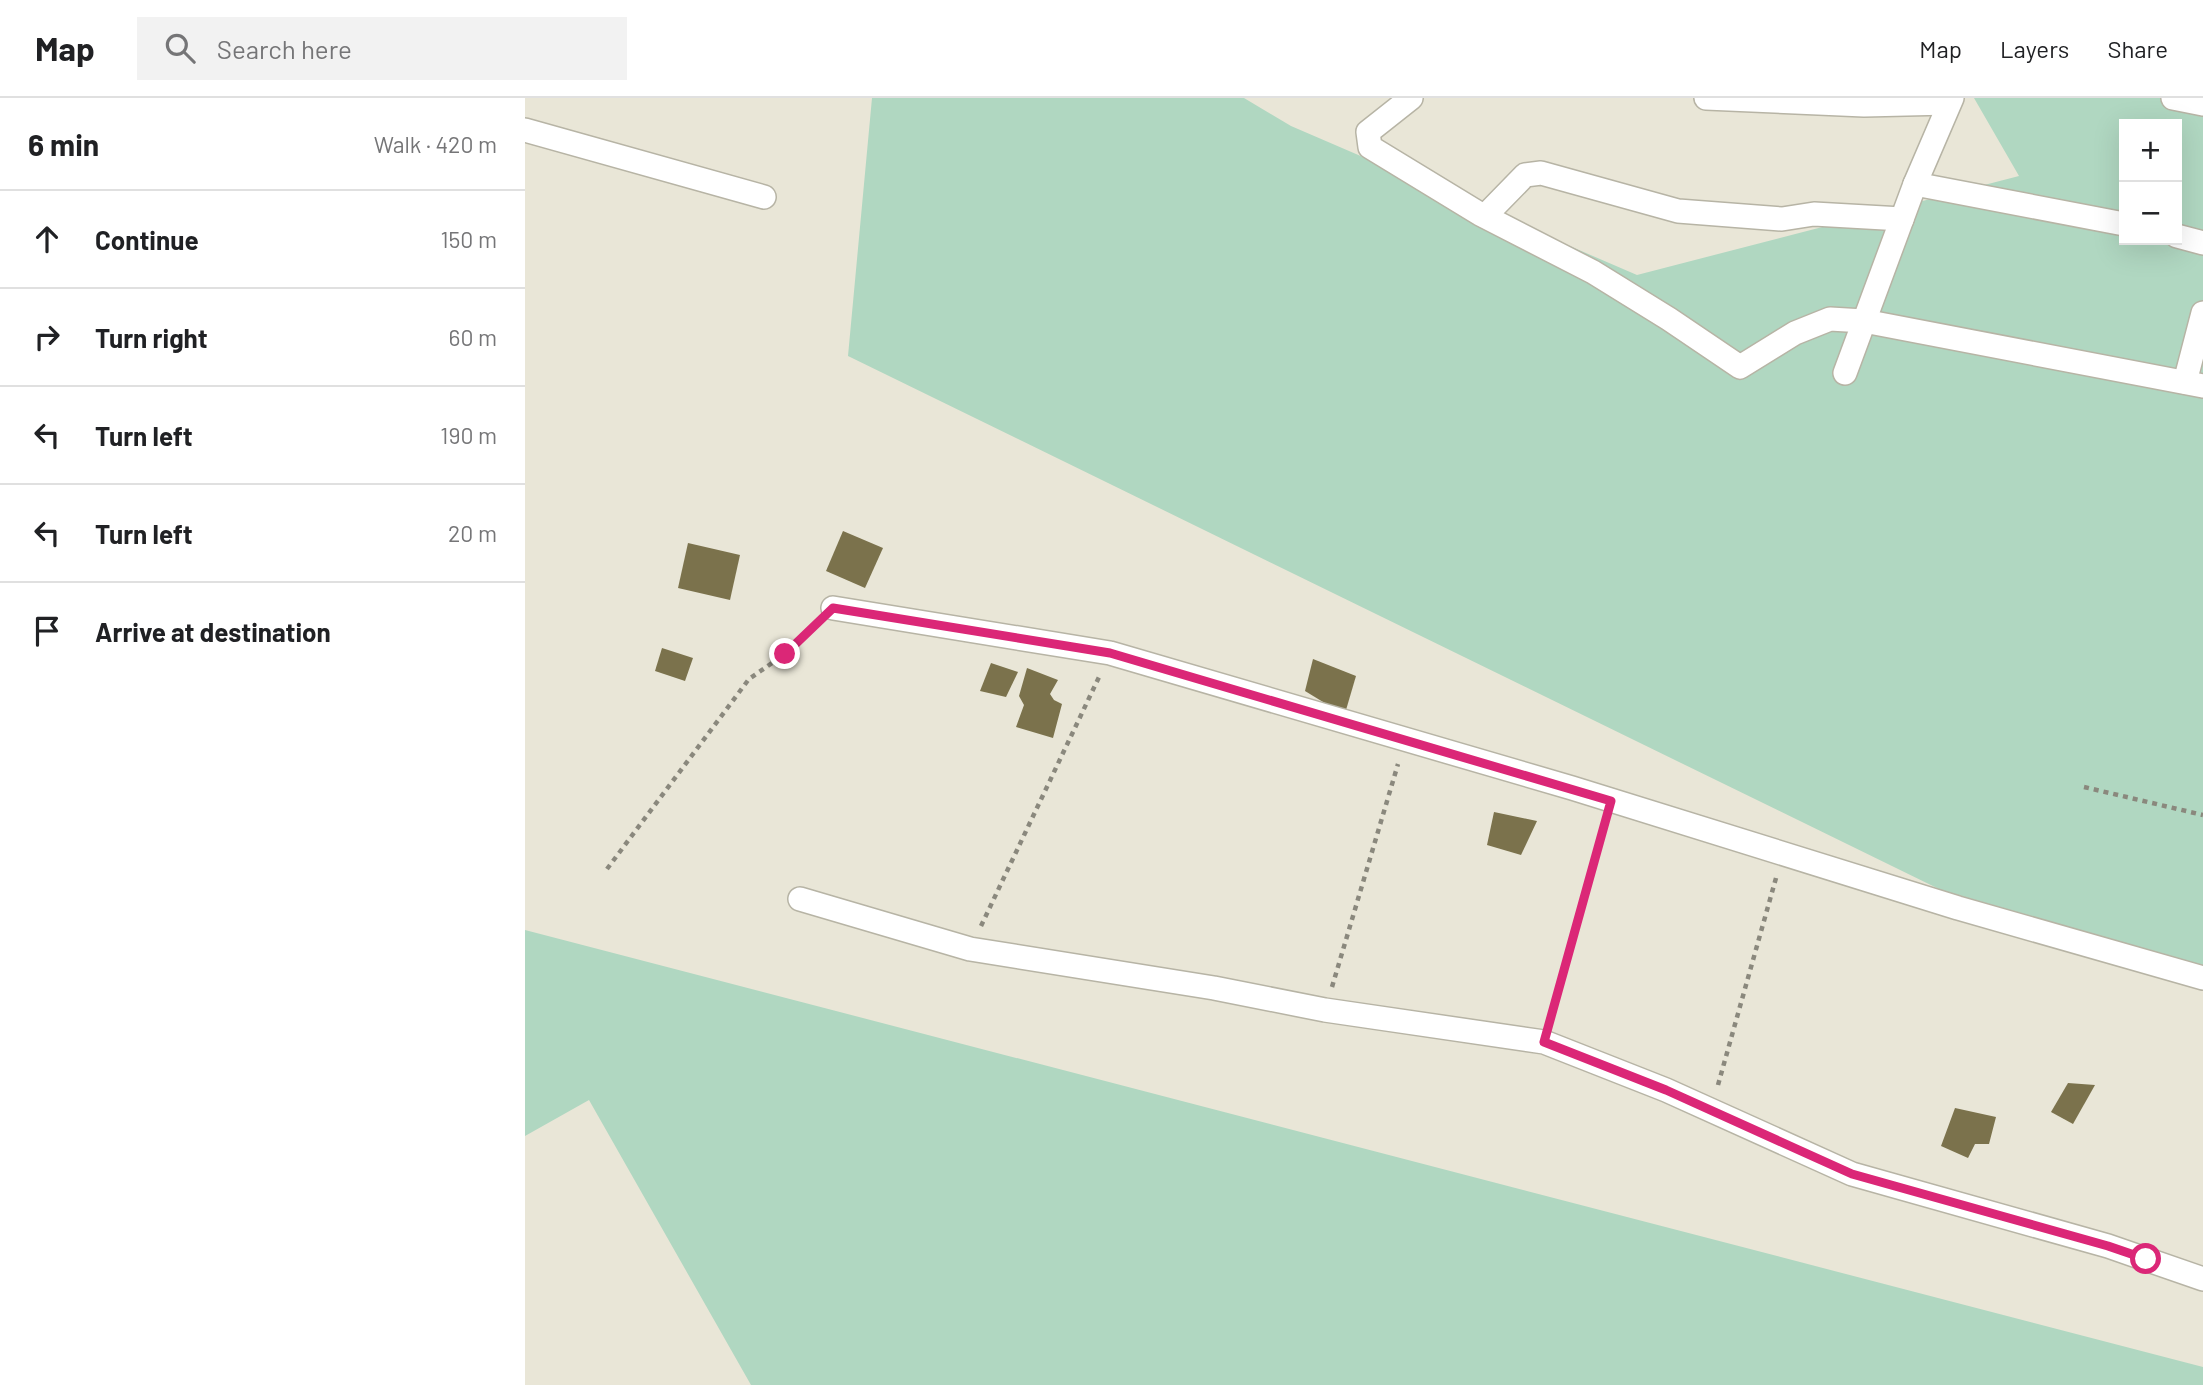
<!DOCTYPE html>
<html lang="en">
<head>
<meta charset="utf-8">
<style>
	:root { --surface:#fff; --page:#f2f2f2; --text:#202124; --muted:#757577; --line:#e0e0e0 }
	body { margin:0; font-family:Barlow,sans-serif; background:var(--page); color:var(--text) }
	.controls { position:absolute; right:21px; top:21px; display:grid; overflow:hidden; border-radius:0px; box-shadow:0 7px 28px #0002 }
	.controls button { width:63px; height:63px; display:grid; place-items:center; padding:0; border:0; border-bottom:2px solid var(--line); background:var(--surface); color:var(--text); font:35px sans-serif }
	.stop { position:absolute; width:21px; height:21px; margin:-16px; border:5px solid #db2777; border-radius:50%; background:#fff }
	.stop.end { background:#db2777; border-color:#fff; box-shadow:0 2px 7px #0008 }
	.list { margin:0; padding:0; list-style:none }
	h2 { display:flex; justify-content:space-between; align-items:center; height:91px; margin:0; padding:0 28px; font-size:30px }
	h2 small { font-size:23px; font-weight:400; color:var(--muted) }
	.list li { display:grid; grid-template-columns:46px 1fr auto; gap:21px; align-items:center; box-sizing:border-box; height:98px; padding:0 28px; border-top:2px solid var(--line) }
	.list b { display:block; font-size:26px; white-space:nowrap }
	.list em { font-size:23px; font-style:normal; color:var(--muted) }
	.icon { flex:none; width:38px; height:38px; fill:none; stroke:currentColor; stroke-width:2; stroke-linecap:round; stroke-linejoin:round }
	.map { position:relative; flex:none; width:1678px; height:1287px; overflow:hidden }
	header { display:flex; align-items:center; gap:42px; box-sizing:border-box; height:98px; padding:0 35px; background:var(--surface); border-bottom:2px solid var(--line) }
	header strong { font-size:33px }
	nav { display:flex; gap:38px; margin-inline-start:auto; font-size:24px }
	.search { width:490px; height:63px; background:var(--page); display:flex; align-items:center; gap:18px; box-sizing:border-box; padding:0 24px; border-radius:0px; color:var(--muted); font-size:26px }
	main { display:flex }
	aside { flex:1; background:var(--surface) }
	.map>svg:first-child { display:block }
</style>
</head>
<body>
<header>
<strong>Map</strong>
<div class="search"><svg class="icon" aria-label="search" viewBox="0 0 24 24"><circle cx="10" cy="10" r="6"/><path d="M15 15l6 6"/></svg>Search here</div>
<nav><a>Map</a><a>Layers</a><a>Share</a></nav>
</header>
<main>
<aside>
<h2>6 min<small>Walk · 420 m</small></h2>
<ul class="list">
<li><svg class="icon" aria-label="ahead" viewBox="0 0 24 24"><path d="M12 20V5M6 11l6-6 6 6"/></svg><div><b>Continue</b></div><em>150 m</em></li>
<li><svg class="icon" aria-label="right" viewBox="0 0 24 24"><path d="M7 20v-9h11M14 6l5 5-5 5"/></svg><div><b>Turn right</b></div><em>60 m</em></li>
<li><svg class="icon" aria-label="left" viewBox="0 0 24 24"><path d="M17 20v-9H6M10 6l-5 5 5 5"/></svg><div><b>Turn left</b></div><em>190 m</em></li>
<li><svg class="icon" aria-label="left" viewBox="0 0 24 24"><path d="M17 20v-9H6M10 6l-5 5 5 5"/></svg><div><b>Turn left</b></div><em>20 m</em></li>
<li><svg class="icon" aria-label="arrive" viewBox="0 0 24 24"><path d="M6 21V4h12l-3 4 3 4H6"/></svg><div><b>Arrive at destination</b></div></li>
</ul>
</aside>
<div class="map">
<svg width="1678" height="1287" viewBox="0 0 1678 1287">
	<rect width="100%" height="100%" fill="#e9e6d7"/>
	<g fill="#b0d7c1" fill-rule="evenodd">
		<path d="M347,0H719L766,28L1112,177L1494,78L1449,0H1678V868L1416,792L323,258ZM1599,26H1652V142H1599Z"/>
		<path d="M0,832L1678,1269V1287H226L64,1002L0,1038Z"/>
	</g>
	<g fill="#7b724c">
		<path d="M318,433L358,450L340,490L301,473Z"/>
		<path d="M163,445L215,457L205,502L153,490Z"/>
		<path d="M137,550L168,560L160,583L130,573Z"/>
		<path d="M788,561L831,578L821,612L803,607L780,593Z"/>
		<path d="M466,565L493,574L481,599L455,593Z"/>
		<path d="M502,570L533,582L525,596L529,602L537,606L528,640L491,629L499,607L494,598Z"/>
		<path d="M969,714L1012,723L996,757L962,747Z"/>
		<path d="M1543,985L1570,987L1548,1026L1526,1014Z"/>
		<path d="M1430,1010L1471,1019L1464,1046H1450L1443,1060L1416,1048Z"/>
	</g>
	<g fill="none" stroke-linecap="round" stroke-linejoin="round">
		<g stroke="#b7b4a5" stroke-width="26">
			<g id="minor">
				<path d="M886,0L843,34L845,49L955,116L1068,174L1144,221L1215,269L1270,235L1305,221L1339,223L1678,288"/>
				<path d="M1181,0L1339,7L1424,5"/>
				<path d="M1648,0L1678,6"/>
				<path d="M0,32L239,99"/>
				<path d="M1390,86L1599,126"/>
				<path d="M960,118L1000,77L1016,75L1153,113L1257,121L1289,116L1377,121"/>
				<path d="M1652,138L1678,145"/>
				<path d="M1320,275L1390,86L1427,0"/>
				<path d="M1660,284L1678,215"/>
				<path d="M308,510L585,555L1047,690L1433,810L1678,880"/>
				<path d="M275,801L445,851L689,890L800,912L1019,944L1141,992L1327,1076L1583,1148L1678,1181"/>
			</g>
		</g>
		<g stroke="#8a887d" stroke-width="4.5" stroke-dasharray="5 5" stroke-linecap="butt">
			<path d="M1559,689L1678,717"/>
			<path d="M82,771L224,581L260,556L291,526"/>
			<path d="M456,828L575,577"/>
			<path d="M807,889L873,666"/>
			<path d="M1025,921L1079,727"/>
			<path d="M1193,987L1251,780"/>
		</g>
		<use href="#minor" stroke="#fff" stroke-width="23"/>
	</g>
	<g fill="none" stroke-linecap="round" stroke-linejoin="round">
		<path stroke="#db2777" stroke-width="9" d="M260,556L308,510L585,555L1086,703L1019,944L1141,992L1327,1076L1583,1148L1621,1161"/>
	</g>
</svg>
<div class="controls">
<button>+</button>
<button>−</button>
</div>
<div class="stop" style="left:1621px;top:1161px"></div>
<div class="stop end" style="left:260px;top:556px"></div>
</div>
</main>
</body>
</html>
